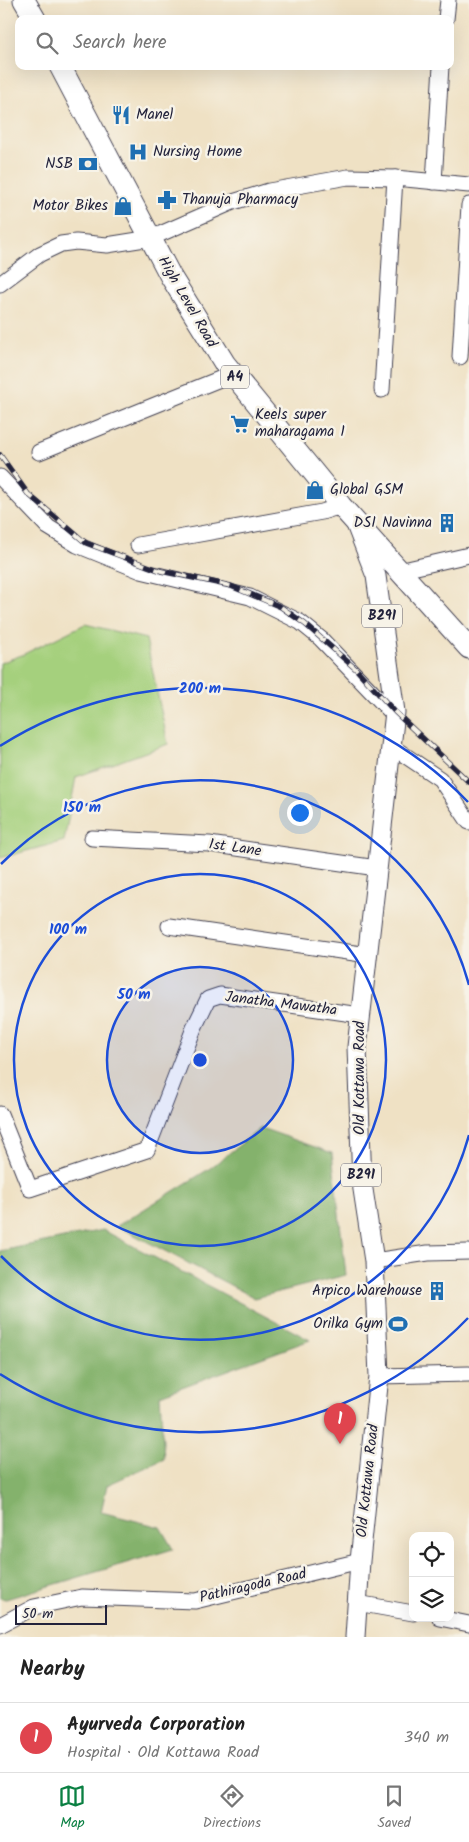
<!DOCTYPE html>
<html lang="en">
<head>
<meta charset="utf-8">
<style>
	:root { --surface:#fff; --page:#f2f2f2; --text:#222; --muted:#767676; --line:#e0e0e0; --accent:#0b8043 }
	body { margin:0; font-family:Kalam,sans-serif; background:var(--page); color:var(--text) }
	.controls { position:absolute; right:15px; bottom:15px; display:grid; overflow:hidden; border-radius:10px; box-shadow:0 5px 20px #0002 }
	.controls button { width:45px; height:45px; display:grid; place-items:center; padding:0; border:0; border-bottom:1px solid var(--line); background:var(--surface); color:var(--text); font:25px sans-serif }
	.scale { position:absolute; left:15px; bottom:12px; width:92px; box-sizing:border-box; padding-left:5px; border:2px solid #22223b; border-top:0; font-size:14px; line-height:18px; white-space:nowrap; color:#22223b; -webkit-text-stroke:4px #f7f3e8; paint-order:stroke }
	.you { position:absolute; left:299px; top:812px; width:18px; height:18px; margin:-12px; border:4px solid #fff; border-radius:50%; background:#1a73e8; box-shadow:0 0 0 8px #1a73e833 }
	.badge { display:grid; place-items:center; width:32px; height:32px; border-radius:50%; background:var(--accent); color:#fff; font-size:16px; font-weight:700 }
	.pin { position:absolute; translate:-50% -41px; filter:drop-shadow(0 1px 2px #0008) }
	.pin::after { content:''; position:absolute; top:26px; width:18px; height:15px; background:inherit; clip-path:polygon(0 0,100% 0,50% 100%) }
	.list { margin:0; padding:0; list-style:none }
	h2 { display:flex; justify-content:space-between; align-items:center; height:65px; margin:0; padding:0 20px; font-size:21px }
	h2 small { font-size:16px; font-weight:400; color:var(--muted) }
	.list li { display:grid; grid-template-columns:32px 1fr auto; gap:15px; align-items:center; box-sizing:border-box; height:70px; padding:0 20px; border-top:1px solid var(--line) }
	.list b { display:block; font-size:19px; white-space:nowrap }
	.list p { margin:0; font-size:16px; white-space:nowrap; color:var(--muted) }
	.list em { font-size:16px; font-style:normal; color:var(--muted) }
	.icon { flex:none; width:28px; height:28px; fill:none; stroke:currentColor; stroke-width:2; stroke-linecap:round; stroke-linejoin:round }
	.map { position:relative; flex:none; width:469px; height:1637px; overflow:hidden }
	.search { position:absolute; background:var(--surface); box-shadow:0 5px 20px #0002; left:15px; right:15px; top:15px; height:55px; display:flex; align-items:center; gap:12px; box-sizing:border-box; padding:0 18px; border-radius:10px; color:var(--muted); font-size:19px }
	.sheet { height:135px; background:var(--surface) }
	nav { display:flex; justify-content:space-around; align-items:center; box-sizing:border-box; height:70px; border-top:1px solid var(--line); background:var(--surface); font-size:14px; color:var(--muted) }
	nav a { display:grid; justify-items:center; gap:2px }
	nav .on { color:var(--accent) }
	.map>svg:first-child { display:block }
</style>
</head>
<body>
<div class="map">
<svg width="469" height="1637" viewBox="0 0 469 1637">
	<rect width="100%" height="100%" fill="#f7f3e8"/>
	<filter id="ink" filterUnits="userSpaceOnUse"><feTurbulence type="fractalNoise" baseFrequency=".02" numOctaves="2"/><feDisplacementMap in="SourceGraphic" scale="10" xChannelSelector="R" yChannelSelector="G"/><feConvolveMatrix kernelMatrix="1 2 1 2 8 2 1 2 1" color-interpolation-filters="sRGB"/></filter>
	<filter id="wash" filterUnits="userSpaceOnUse"><feTurbulence type="fractalNoise" baseFrequency=".0096" numOctaves="4" result="noise"/><feDisplacementMap in="SourceGraphic" scale="20" xChannelSelector="R" yChannelSelector="G"/><feGaussianBlur stdDeviation="1.12" result="paint"/><feColorMatrix in="noise" values="0 0 0 0 0 0 0 0 0 0 0 0 0 0 0 0 0 1.4 0 .05"/><feComposite in="paint" operator="in"/></filter>
	<g filter="url(#wash)">
		<rect width="100%" height="100%" fill="#efe1c4"/>
		<path fill="#a5d07d" stroke="#64795c" d="M85,624L146,639L168,744L76,777L64,841L0,858V663L22,655Z"/>
		<g fill="#84b26c" stroke="#536a54">
			<path d="M261,1128L332,1153L346,1275L255,1298L117,1226L209,1169Z"/>
			<path d="M103,1230L310,1340L160,1395L164,1459L107,1485L101,1512L160,1527L173,1549L6,1599L0,1598V1251Z"/>
		</g>
	</g>
	<g filter="url(#ink)">
		<g fill="none" stroke-linecap="round" stroke-linejoin="round">
			<g stroke="#413f50" stroke-width="17">
				<g id="minor">
					<path d="M446,19L448,0"/>
					<path d="M434,182L441,66"/>
					<path d="M0,284L40,254L61,244L76,242L107,245L151,238L233,202L269,191L348,177L395,178L469,185"/>
					<path d="M460,357L469,205"/>
					<path d="M382,390L395,178"/>
					<path d="M39,452L232,374"/>
					<path d="M0,477L48,527L77,545L141,571L250,597L300,622L321,639L395,716"/>
					<path d="M138,545L322,512L341,506"/>
					<path d="M399,571L469,555"/>
					<path d="M391,746L440,779L469,822"/>
					<path d="M92,838L209,844L377,868"/>
					<path d="M169,926L368,955"/>
					<path d="M0,1114L30,1189L147,1150L194,1028L208,999L220,995L360,1015"/>
					<path d="M374,1261L428,1253L469,1252"/>
					<path d="M379,1376L469,1374"/>
					<path d="M357,1603L413,1613"/>
					<path d="M440,1618L469,1624"/>
					<path d="M0,1625L34,1607L82,1597L195,1601L360,1561"/>
				</g>
			</g>
			<g stroke="#413f50" stroke-width="21">
				<path id="major" d="M355,1637L360,1561L379,1376L374,1261L362,1183L357,1047L395,712L376,576L357,527"/>
			</g>
			<g stroke="#413f50" stroke-width="23">
				<g id="highway">
					<path d="M24,0L35,19"/>
					<path d="M60,66L171,277L225,364L341,506L469,648"/>
				</g>
			</g>
			<use href="#minor" stroke="#fff" stroke-width="15"/>
			<use href="#major" stroke="#fff" stroke-width="19"/>
			<use href="#highway" stroke="#fff" stroke-width="21"/>
			<g stroke="#22223b" stroke-width="5.5">
				<path id="rail" d="M0,455L28,494L86,543L161,571L231,586L281,607L305,624L357,670L395,712L469,782"/>
			</g>
			<use href="#rail" stroke="#f7f3e8" stroke-width="4" stroke-dasharray="11" stroke-linecap="butt"/>
		</g>
	</g>
	<circle cx="200" cy="1060" r="93" fill="#1d4ed8" fill-opacity=".12"/>
	<g fill="none" stroke="#1d4ed8" stroke-width="2.5">
		<circle cx="200" cy="1060" r="93"/>
		<circle cx="200" cy="1060" r="186"/>
		<path d="M469 1135A279 279 0 0 1 1 1256M1 864A279 279 0 0 1 469 985"/>
		<path d="M468 1318A372 372 0 0 1 0 1374M0 746A372 372 0 0 1 468 802"/>
	</g>
	<defs>
		<g id="restaurant-bare" transform="scale(1.5)"><path d="M-5-6h1v4h1v-4h1v4h1v-4h1v5L-1.5 .5V6h-2V.5L-5-1ZM5-6V6H3V1.5H1.5Q1.5-4 5-6Z" fill="#1f6fb2" stroke="#f7f3e8" stroke-width="2.5" paint-order="stroke"/></g>
		<g id="hospital-bare" transform="scale(1.5)"><path d="M-5-5h3v3.5h4V-5h3V5h-3V1.5h-4V5h-3Z" fill="#1f6fb2" stroke="#f7f3e8" stroke-width="2.5" paint-order="stroke"/></g>
		<g id="bank-bare" transform="scale(1.5)"><path d="M-6-4H6V4H-6ZM0-2.3a2.3 2.3 0 1 0 0 4.6a2.3 2.3 0 1 0 0-4.6Z" fill="#1f6fb2" stroke="#f7f3e8" stroke-width="2.5" paint-order="stroke"/></g>
		<g id="pharmacy-bare" transform="scale(1.5)"><path d="M-2-6h4v4h4v4h-4v4h-4v-4h-4v-4h4Z" fill="#1f6fb2" stroke="#f7f3e8" stroke-width="2.5" paint-order="stroke"/></g>
		<g id="shop-bare" transform="scale(1.5)"><path d="M-5-2.5h2.3a2.7 3.5 0 0 1 5.4 0H5L5.5 6h-11ZM-1.5-2.5h3a1.5 2.3 0 0 0-3 0Z" fill="#1f6fb2" stroke="#f7f3e8" stroke-width="2.5" paint-order="stroke"/></g>
		<g id="supermarket-bare" transform="scale(1.5)"><path d="M-6-5.5h2.5l.6 2H6L4.5 2H-2.5L-4.4-4H-6ZM-1.5 3.2a1.3 1.3 0 1 0 .1 0ZM3 3.2a1.3 1.3 0 1 0 .1 0Z" fill="#1f6fb2" stroke="#f7f3e8" stroke-width="2.5" paint-order="stroke"/></g>
		<g id="building-bare" transform="scale(1.5)"><path d="M-4-6H4V6H1V3H-1V6H-4ZM-2.5-4.3h1.7v1.8h-1.7ZM.8-4.3h1.7v1.8H.8ZM-2.5-1h1.7V.8h-1.7ZM.8-1h1.7V.8H.8Z" fill="#1f6fb2" stroke="#f7f3e8" stroke-width="2.5" paint-order="stroke"/></g>
		<g id="stadium-bare" transform="scale(1.5)"><path d="M0-5a6.5 5 0 1 0 0 10a6.5 5 0 1 0 0-10ZM-3.5-1.8h7v3.6h-7Z" fill="#1f6fb2" stroke="#f7f3e8" stroke-width="2.5" paint-order="stroke"/></g>
	</defs>
	<g fill-rule="evenodd">
		<use href="#restaurant-bare" x="121" y="115"/>
		<use href="#hospital-bare" x="138" y="152"/>
		<use href="#bank-bare" x="88" y="164"/>
		<use href="#pharmacy-bare" x="167" y="200"/>
		<use href="#shop-bare" x="123" y="206"/>
		<use href="#supermarket-bare" x="240" y="424"/>
		<use href="#shop-bare" x="315" y="490"/>
		<use href="#building-bare" x="447" y="523"/>
		<use href="#building-bare" x="437" y="1291"/>
		<use href="#stadium-bare" x="398" y="1324"/>
	</g>
	<g text-anchor="middle" dominant-baseline="central" stroke-width="5" stroke-linejoin="round" paint-order="stroke">
		<g fill="#f7f3e8" stroke="#62616f" stroke-width="1">
			<rect x="221" y="365.5" width="28" height="23" rx="4"/>
			<rect x="362" y="604.5" width="40" height="23" rx="4"/>
			<rect x="341" y="1163.5" width="40" height="23" rx="4"/>
		</g>
		<g font-size="14" font-weight="bold" fill="#22223b">
			<text x="235" y="377">A4</text>
			<text x="382" y="616">B291</text>
			<text x="361" y="1175">B291</text>
		</g>
		<g font-size="15" fill="#22223b" stroke="#f7f3e8" text-anchor="start">
			<text x="136" y="115">Manel</text>
			<text x="153" y="152">Nursing Home</text>
			<text x="73" y="164" text-anchor="end">NSB</text>
			<text x="182" y="200">Thanuja Pharmacy</text>
			<text x="108" y="206" text-anchor="end">Motor Bikes</text>
			<text x="255" y="415">Keels super<tspan x="255" dy="17">maharagama 1</tspan></text>
			<text x="330" y="490">Global GSM</text>
			<text x="432" y="523" text-anchor="end">DSI Navinna</text>
			<text x="422" y="1291" text-anchor="end">Arpico Warehouse</text>
			<text x="383" y="1324" text-anchor="end">Orilka Gym</text>
		</g>
		<g font-size="15" fill="#22223b" stroke="#f7f3e8">
			<text transform="translate(187 302) rotate(60)">High Level Road</text>
			<text transform="translate(235 848) rotate(8)">1st Lane</text>
			<text transform="translate(281 1004) rotate(7)">Janatha Mawatha</text>
			<text transform="translate(360 1078) rotate(-90)">Old Kottawa Road</text>
			<text transform="translate(368 1481) rotate(-84)">Old Kottawa Road</text>
			<text transform="translate(253 1586) rotate(-13)">Pathiragoda Road</text>
		</g>
	</g>
	<circle cx="200" cy="1060" r="8" fill="#1d4ed8" stroke="#f7f3e8" stroke-width="2.5"/>
	<g font-size="15" text-anchor="middle" font-weight="bold" fill="#1d4ed8" stroke="#f7f3e8" stroke-width="5" stroke-linejoin="round" paint-order="stroke">
		<text x="200" y="693">200 m</text>
		<text x="82" y="812">150 m</text>
		<text x="68" y="934">100 m</text>
		<text x="134" y="999">50 m</text>
	</g>
</svg>
<div class="controls">
<button><svg class="icon" aria-label="locate" viewBox="0 0 24 24"><circle cx="12" cy="12" r="6"/><path d="M12 2v4M12 18v4M2 12h4M18 12h4"/></svg></button>
<button><svg class="icon" aria-label="layers" viewBox="0 0 24 24"><path d="M12 4l9 5-9 5-9-5zM3 14l9 5 9-5"/></svg></button>
</div>
<div class="scale">50 m</div>
<div class="you"></div>
<div class="pin badge" style="left:340px;top:1444px;background:#e0444e">1</div>
<div class="search"><svg class="icon" aria-label="search" viewBox="0 0 24 24"><circle cx="10" cy="10" r="6"/><path d="M15 15l6 6"/></svg>Search here</div>
</div>
<section class="sheet">
<h2>Nearby<small></small></h2>
<ul class="list">
<li><span class="badge" style="background:#e0444e">1</span><div><b>Ayurveda Corporation</b><p>Hospital · Old Kottawa Road</p></div><em>340 m</em></li>
</ul>
</section>
<nav>
<a class="on"><svg class="icon" aria-label="map" viewBox="0 0 24 24"><path d="M3 6l6-2 6 2 6-2v14l-6 2-6-2-6 2zM9 4v14M15 6v14"/></svg>Map</a>
<a><svg class="icon" aria-label="directions" viewBox="0 0 24 24"><path d="M12 3l9 9-9 9-9-9zM9 14v-3h6M13 9l2 2-2 2"/></svg>Directions</a>
<a><svg class="icon" aria-label="saved" viewBox="0 0 24 24"><path d="M7 4h10v16l-5-4-5 4z"/></svg>Saved</a>
</nav>
</body>
</html>
